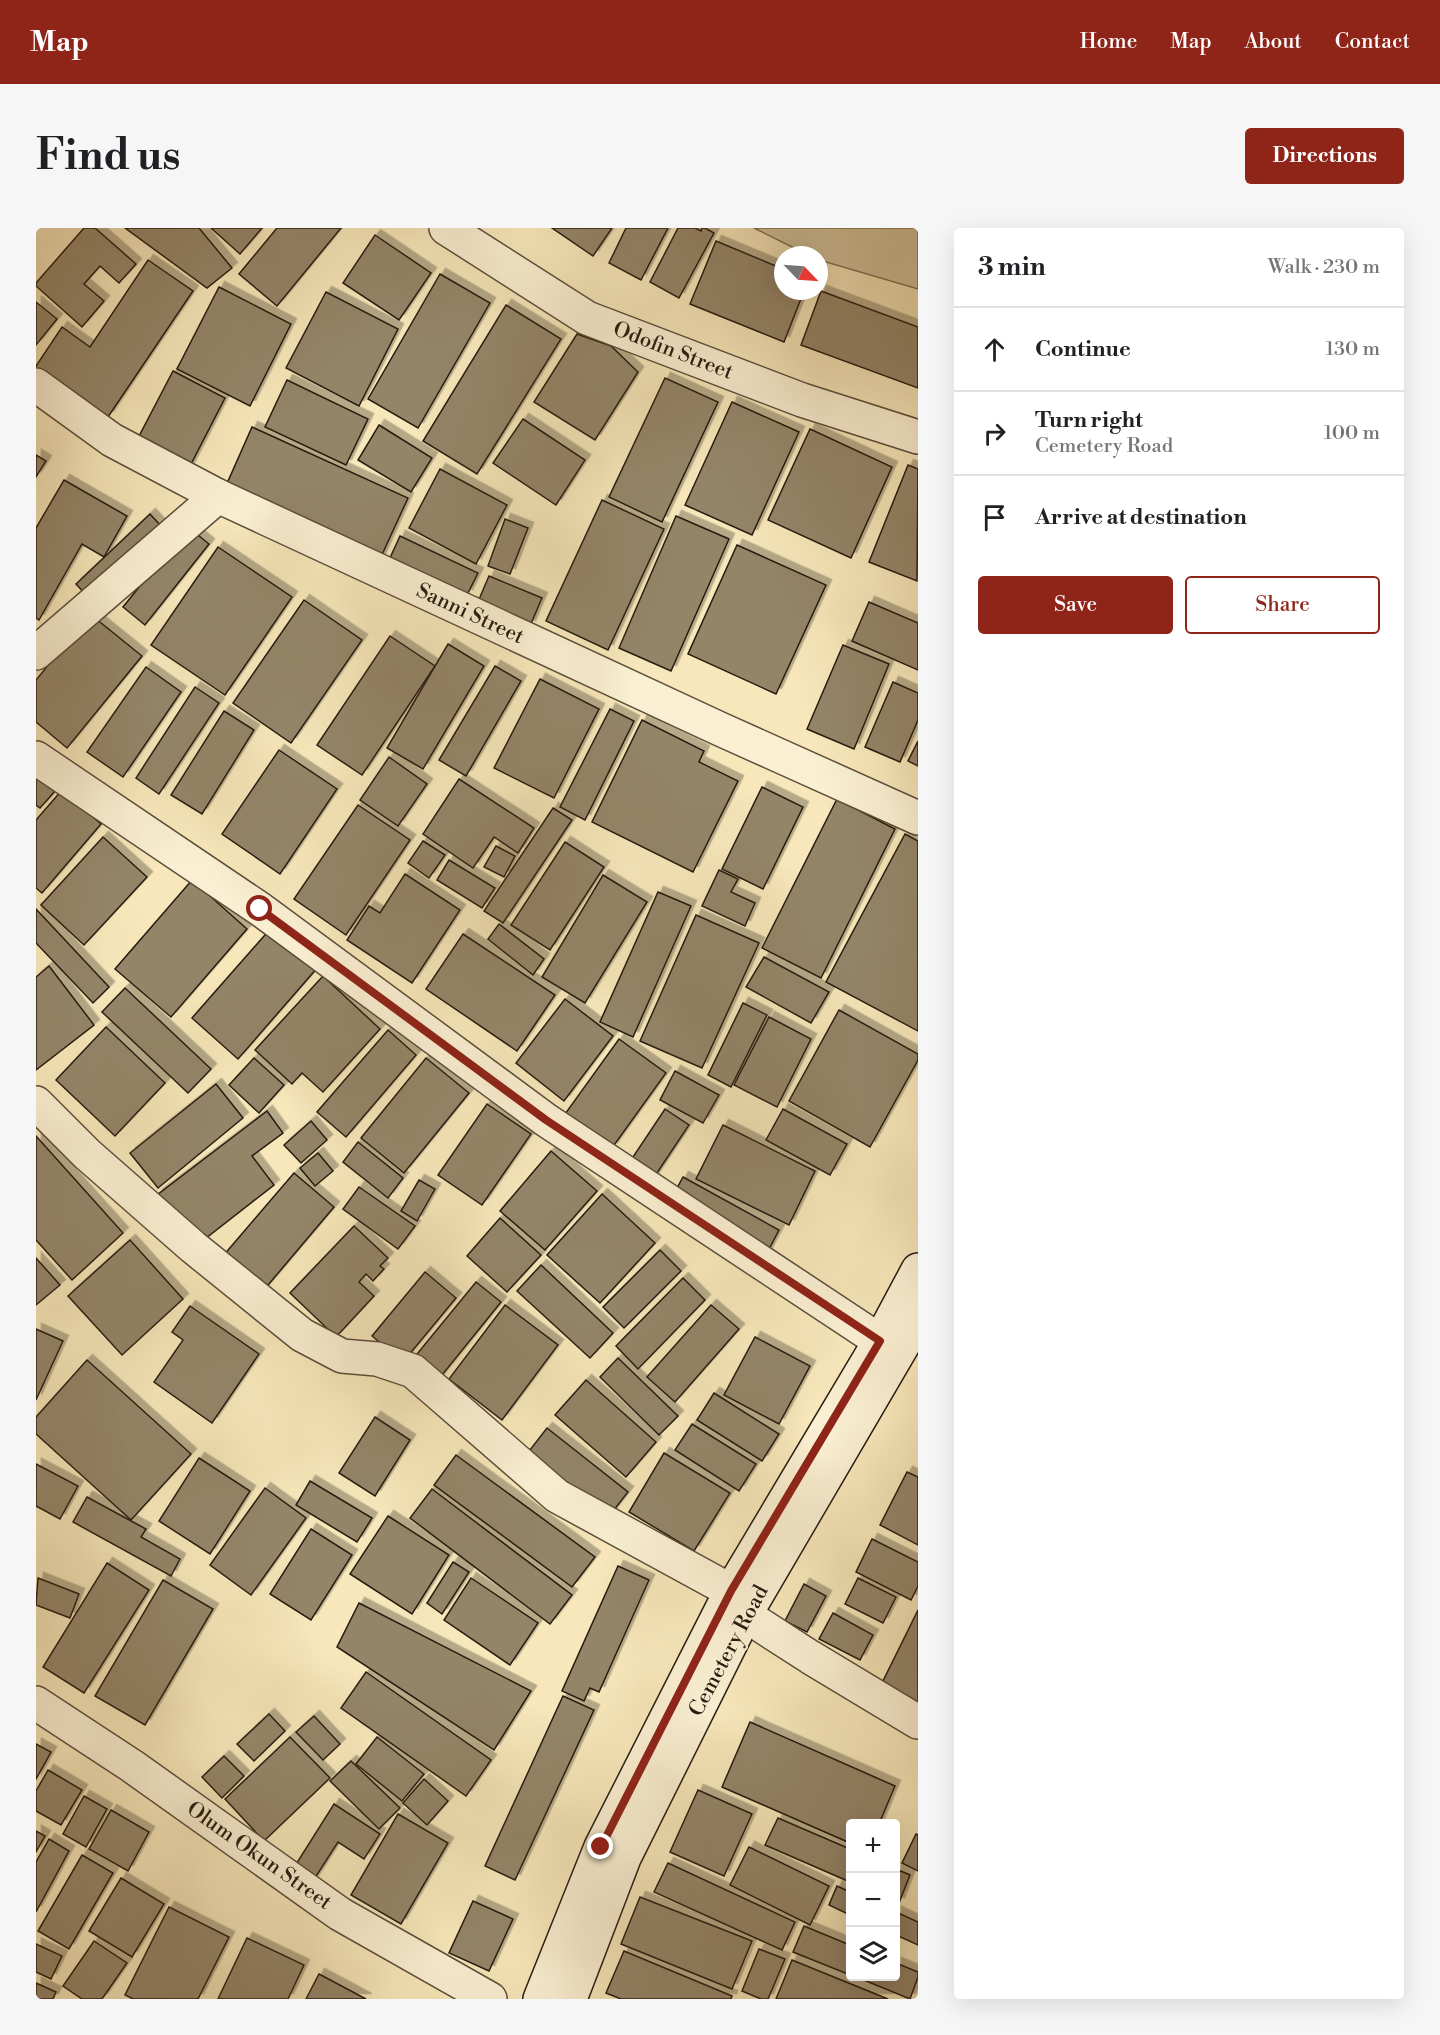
<!DOCTYPE html>
<html lang="en">
<head>
<meta charset="utf-8">
<style>
	:root { --surface:#fff; --page:#f6f6f6; --text:#202124; --muted:#757577; --line:#e0e0e0; --accent:#8f2418 }
	body { margin:0; font-family:"Libre Bodoni",serif; background:var(--page); color:var(--text) }
	.controls { position:absolute; right:18px; bottom:18px; display:grid; overflow:hidden; border-radius:6px; box-shadow:0 6px 24px #0002 }
	.controls button { width:54px; height:54px; display:grid; place-items:center; padding:0; border:0; border-bottom:2px solid var(--line); background:var(--surface); color:var(--text); font:30px sans-serif }
	.compass { position:absolute; left:738px; top:18px; width:54px; height:54px; border-radius:50%; background:var(--surface); box-shadow:0 6px 24px #0002; rotate:115deg }
	.stop { position:absolute; width:18px; height:18px; margin:-14px; border:4px solid #8f2418; border-radius:50%; background:#fff }
	.stop.end { background:#8f2418; border-color:#fff; box-shadow:0 2px 6px #0008 }
	.list { margin:0; padding:0; list-style:none }
	h2 { display:flex; justify-content:space-between; align-items:center; height:78px; margin:0; padding:0 24px; font-size:26px }
	h2 small { font-size:20px; font-weight:400; color:var(--muted) }
	.list li { display:grid; grid-template-columns:39px 1fr auto; gap:18px; align-items:center; box-sizing:border-box; height:84px; padding:0 24px; border-top:2px solid var(--line) }
	.list b { display:block; font-size:22px; white-space:nowrap }
	.list p { margin:0; font-size:20px; white-space:nowrap; color:var(--muted) }
	.list em { font-size:20px; font-style:normal; color:var(--muted) }
	.actions { display:flex; gap:12px; padding:18px 24px }
	.actions a { flex:1; padding:14px 0; border:2px solid var(--accent); border-radius:6px; text-align:center; font-size:21px; color:var(--accent) }
	.actions .main { background:var(--accent); color:#fff }
	.icon { flex:none; width:33px; height:33px; fill:none; stroke:currentColor; stroke-width:2; stroke-linecap:round; stroke-linejoin:round }
	.map { position:relative; flex:none; width:882px; height:1771px; overflow:hidden; border-radius:6px }
	header { display:flex; align-items:center; gap:36px; box-sizing:border-box; height:84px; padding:0 30px; background:var(--accent); color:#fff }
	header strong { font-size:28px }
	nav { display:flex; gap:33px; margin-inline-start:auto; font-size:21px }
	.intro { display:flex; align-items:center; justify-content:space-between; box-sizing:border-box; height:144px; padding:0 36px }
	h1 { margin:0; font-size:42px }
	.button { padding:15px 27px; border-radius:6px; background:var(--accent); color:#fff; font-size:21px; font-weight:700 }
	main { display:flex; gap:36px; padding:0 36px }
	aside { flex:1; background:var(--surface); border-radius:6px; box-shadow:0 6px 24px #0002 }
	.map>svg:first-child { display:block }
</style>
</head>
<body>
<header>
<strong>Map</strong>
<nav><a>Home</a><a>Map</a><a>About</a><a>Contact</a></nav>
</header>
<div class="intro"><h1>Find us</h1><a class="button">Directions</a></div>
<main>
<div class="map">
<svg width="882" height="1771" viewBox="0 0 882 1771">
	<defs>
		<filter id="shadow"><feDropShadow dx="5.5" dy="-5.5" stdDeviation="0" flood-color="#0004"/></filter>
	</defs>
	<rect width="100%" height="100%" fill="#f7e7ba"/>
	<filter id="stains"><feTurbulence type="fractalNoise" baseFrequency=".00333" numOctaves="4"/><feColorMatrix values="0 0 0 0 .2 0 0 0 0 .09 0 0 0 0 .02 0 0 0 .5 -.17"/></filter>
	<radialGradient id="worn" r=".72"><stop offset=".6" stop-color="#630" stop-opacity="0"/><stop offset="1" stop-color="#630" stop-opacity=".3"/></radialGradient>
	<path fill="#d4c49d" stroke="#7e7057" stroke-width="1.5" d="M718,0H882V61L783,32V27H772Z"/>
	<g fill="#948569" stroke="#281b11" stroke-width="1.5" filter="url(#shadow)">
		<path d="M48,0H59L100,36L83,55L64,38L48,56L68,73L46,99L0,58V55Z"/>
		<path d="M89,0H163L196,40L171,60Z"/>
		<path d="M175,0H226L204,26Z"/>
		<path d="M241,0H305L241,78L203,46Z"/>
		<path d="M516,0H576L557,28Z"/>
		<path d="M590,0H632L605,52L573,35Z"/>
		<path d="M642,0H659L665,3L666,0H669L678,5L643,70L614,54Z"/>
		<path d="M339,7L395,45L363,92L307,55Z"/>
		<path d="M680,13L747,41V63H768L748,114L654,76Z"/>
		<path d="M112,32L157,63L72,189L0,141V138L26,99L54,119Z"/>
		<path d="M404,46L454,75L382,200L332,171Z"/>
		<path d="M183,59L255,96L214,178L141,141Z"/>
		<path d="M785,63L882,99V160L765,117Z"/>
		<path d="M290,64L362,101L323,178L250,140Z"/>
		<path d="M0,74L21,91L0,117Z"/>
		<path d="M470,77L525,111L441,246L387,213Z"/>
		<path d="M541,106L575,118L602,144L559,212L498,174Z"/>
		<path d="M137,143L189,170L153,240L100,214Z"/>
		<path d="M629,150L682,174L626,294L573,269Z"/>
		<path d="M251,152L332,191L310,237L229,199Z"/>
		<path d="M696,174L763,204L716,307L649,277Z"/>
		<path d="M487,191L549,232L520,277L457,235Z"/>
		<path d="M343,197L396,230L375,264L322,232Z"/>
		<path d="M216,199L372,270L344,331L189,260Z"/>
		<path d="M774,201L856,239L815,330L732,292Z"/>
		<path d="M0,227L10,233L0,249Z"/>
		<path d="M872,237L882,241L881,353L833,334Z"/>
		<path d="M404,241L471,277L440,336L373,300Z"/>
		<path d="M28,252L91,288L68,329L46,316L3,392L0,390V300Z"/>
		<path d="M566,272L628,301L572,422L510,393Z"/>
		<path d="M114,286L127,300L53,370L40,356Z"/>
		<path d="M640,288L693,311L635,443L583,420Z"/>
		<path d="M469,291L492,300L474,346L452,338Z"/>
		<path d="M152,299L173,316L109,397L87,379Z"/>
		<path d="M364,308L442,345L431,367L354,330Z"/>
		<path d="M701,317L790,357L740,466L652,426Z"/>
		<path d="M182,319L256,369L189,467L115,417Z"/>
		<path d="M453,348L506,370L494,398L441,376Z"/>
		<path d="M268,372L326,412L255,515L197,475Z"/>
		<path d="M833,374L882,395V442L816,413Z"/>
		<path d="M54,386L106,428L31,520L0,494V452Z"/>
		<path d="M354,408L399,438L326,547L281,517Z"/>
		<path d="M412,416L448,438L387,541L351,520Z"/>
		<path d="M807,417L853,436L818,521L771,501Z"/>
		<path d="M459,438L485,453L430,548L403,532Z"/>
		<path d="M110,439L145,464L87,549L51,524Z"/>
		<path d="M504,451L563,481L518,570L458,540Z"/>
		<path d="M857,454L882,465V492L864,534L829,519Z"/>
		<path d="M159,459L183,475L123,566L100,550Z"/>
		<path d="M574,481L598,493L549,592L524,579Z"/>
		<path d="M188,483L218,502L166,586L135,567Z"/>
		<path d="M606,492L668,523L663,534L702,553L657,644L556,594Z"/>
		<path d="M882,513V538L872,533Z"/>
		<path d="M243,522L301,561L244,646L186,606Z"/>
		<path d="M353,529L391,556L362,598L324,572Z"/>
		<path d="M0,544L20,562L4,580L0,577Z"/>
		<path d="M423,551L498,600L482,625L458,609L437,640L387,606Z"/>
		<path d="M726,559L767,579L727,661L686,641Z"/>
		<path d="M26,562L65,596L6,665L0,660V592Z"/>
		<path d="M801,571L859,601L785,750L726,720Z"/>
		<path d="M322,577L374,612L310,707L258,671Z"/>
		<path d="M517,580L536,592L467,695L448,683Z"/>
		<path d="M869,606L882,613V803L790,754Z"/>
		<path d="M67,609L111,649L48,717L5,677Z"/>
		<path d="M387,613L409,627L393,650L372,635Z"/>
		<path d="M529,614L568,639L514,722L475,697Z"/>
		<path d="M460,618L479,628L468,649L448,639Z"/>
		<path d="M413,632L459,660L446,680L401,652Z"/>
		<path d="M683,642L702,651L695,664L719,675L709,698L666,678Z"/>
		<path d="M369,646L424,682L376,755L311,712L333,678L344,685Z"/>
		<path d="M567,647L611,674L549,775L506,749Z"/>
		<path d="M156,652L211,701L135,789L79,741Z"/>
		<path d="M622,664L655,678L597,809L564,794Z"/>
		<path d="M0,681L73,759L57,775L0,715Z"/>
		<path d="M660,687L723,715L666,840L604,813Z"/>
		<path d="M463,696L508,731L497,747L452,711Z"/>
		<path d="M236,699L282,739L202,831L156,790Z"/>
		<path d="M427,706L519,767L481,823L390,761Z"/>
		<path d="M728,729L793,764L775,795L710,759Z"/>
		<path d="M13,738L58,797L0,842V749Z"/>
		<path d="M287,748L344,801L287,864L266,845L256,856L219,822Z"/>
		<path d="M89,760L175,841L152,865L66,784Z"/>
		<path d="M529,771L577,808L528,873L480,835Z"/>
		<path d="M707,775L731,787L695,859L672,847Z"/>
		<path d="M803,782L882,826V832L834,919L753,873Z"/>
		<path d="M733,789L775,811L741,879L698,857Z"/>
		<path d="M70,799L129,855L79,908L20,852Z"/>
		<path d="M352,802L380,827L310,909L281,884Z"/>
		<path d="M583,811L630,845L576,920L529,886Z"/>
		<path d="M218,830L248,857L223,885L193,857Z"/>
		<path d="M390,830L433,865L368,945L325,910Z"/>
		<path d="M639,843L683,867L667,895L624,872Z"/>
		<path d="M180,856L207,890L122,960L94,925Z"/>
		<path d="M451,876L495,906L446,977L402,947Z"/>
		<path d="M629,881L653,897L615,954L591,938Z"/>
		<path d="M747,881L811,916L794,947L730,912Z"/>
		<path d="M231,883L247,905L216,928L238,957L160,1018L121,967Z"/>
		<path d="M275,893L291,912L265,935L248,917Z"/>
		<path d="M687,897L779,943L753,997L660,951Z"/>
		<path d="M0,908L87,1005L36,1052L0,1012Z"/>
		<path d="M322,914L367,950L352,970L307,934Z"/>
		<path d="M515,923L561,963L509,1022L464,983Z"/>
		<path d="M282,925L297,943L279,958L264,940Z"/>
		<path d="M258,945L298,979L227,1063L187,1028Z"/>
		<path d="M647,949L743,1002L731,1025L634,973Z"/>
		<path d="M383,952L399,961L381,993L365,983Z"/>
		<path d="M323,959L379,998L362,1021L307,981Z"/>
		<path d="M566,966L619,1015L564,1075L511,1027Z"/>
		<path d="M464,990L505,1027L471,1064L431,1028Z"/>
		<path d="M318,998L352,1030L344,1038L348,1041L337,1053L330,1046L323,1054L338,1068L300,1109L254,1065Z"/>
		<path d="M94,1012L147,1071L86,1127L32,1068Z"/>
		<path d="M624,1022L645,1043L588,1100L567,1079Z"/>
		<path d="M0,1030L24,1057L0,1077Z"/>
		<path d="M505,1037L577,1105L554,1130L481,1063Z"/>
		<path d="M389,1044L420,1070L367,1134L336,1108Z"/>
		<path d="M647,1050L669,1072L602,1141L580,1118Z"/>
		<path d="M440,1054L465,1074L402,1152L377,1131Z"/>
		<path d="M469,1077L522,1117L466,1192L413,1151Z"/>
		<path d="M675,1077L703,1101L639,1174L611,1149Z"/>
		<path d="M154,1078L223,1126L176,1195L118,1154L147,1112L136,1104Z"/>
		<path d="M0,1101L27,1113L0,1172Z"/>
		<path d="M719,1109L774,1138L743,1196L688,1167Z"/>
		<path d="M582,1130L642,1188L623,1207L564,1149Z"/>
		<path d="M51,1132L155,1226L95,1292L0,1206V1189Z"/>
		<path d="M550,1152L620,1214L590,1249L519,1187Z"/>
		<path d="M678,1165L743,1206L726,1233L661,1192Z"/>
		<path d="M339,1189L374,1212L339,1268L303,1245Z"/>
		<path d="M656,1196L720,1236L703,1263L639,1222Z"/>
		<path d="M511,1200L592,1264L571,1291L490,1227Z"/>
		<path d="M628,1225L694,1265L658,1323L593,1284Z"/>
		<path d="M420,1227L559,1329L536,1359L398,1257Z"/>
		<path d="M163,1230L214,1263L174,1326L123,1293Z"/>
		<path d="M0,1236L42,1258L24,1291L0,1278Z"/>
		<path d="M871,1244L882,1249V1317L844,1297Z"/>
		<path d="M274,1253L336,1290L321,1314L260,1277Z"/>
		<path d="M229,1260L270,1290L215,1367L174,1337Z"/>
		<path d="M396,1261L536,1367L514,1396L374,1290Z"/>
		<path d="M51,1269L110,1301L105,1309L144,1331L135,1348L37,1294Z"/>
		<path d="M352,1288L413,1327L376,1386L314,1346Z"/>
		<path d="M275,1301L316,1327L275,1392L234,1366Z"/>
		<path d="M836,1311L882,1334V1358L875,1372L820,1344Z"/>
		<path d="M417,1334L433,1344L406,1386L391,1375Z"/>
		<path d="M71,1335L113,1362L48,1465L7,1439Z"/>
		<path d="M582,1338L613,1352L563,1464L554,1460L548,1473L526,1463Z"/>
		<path d="M2,1350L43,1366L34,1390L0,1377Z"/>
		<path d="M435,1350L502,1395L474,1437L408,1392Z"/>
		<path d="M822,1350L860,1369L847,1395L809,1376Z"/>
		<path d="M127,1352L177,1381L109,1497L59,1468Z"/>
		<path d="M768,1356L790,1368L771,1404L749,1393Z"/>
		<path d="M323,1375L495,1463L458,1522L301,1419Z"/>
		<path d="M882,1382V1475L845,1457Z"/>
		<path d="M797,1385L837,1407L824,1432L783,1411Z"/>
		<path d="M330,1444L455,1532L430,1568L305,1480Z"/>
		<path d="M527,1468L558,1482L479,1652L449,1638Z"/>
		<path d="M233,1486L249,1503L218,1533L201,1516Z"/>
		<path d="M278,1488L304,1516L287,1532L260,1504Z"/>
		<path d="M714,1494L859,1558L843,1596H814V1615L686,1559Z"/>
		<path d="M254,1509L294,1550L228,1613L189,1571Z"/>
		<path d="M341,1509L388,1546L366,1573L320,1536Z"/>
		<path d="M0,1516L15,1524L0,1551Z"/>
		<path d="M188,1528L208,1548L186,1570L166,1549Z"/>
		<path d="M315,1533L364,1580L343,1601L294,1553Z"/>
		<path d="M12,1542L46,1562L25,1597L0,1583V1563Z"/>
		<path d="M388,1551L412,1573L391,1597L367,1575Z"/>
		<path d="M662,1562L716,1586L688,1648L634,1624Z"/>
		<path d="M48,1568L71,1581L50,1619L27,1606Z"/>
		<path d="M298,1576L344,1606L328,1631L302,1614L277,1653L257,1641Z"/>
		<path d="M75,1582L113,1604L92,1643L53,1621Z"/>
		<path d="M362,1586L412,1615L365,1696L315,1667Z"/>
		<path d="M742,1590L814,1621V1654L729,1617Z"/>
		<path d="M0,1603L9,1608L0,1624Z"/>
		<path d="M880,1606L882,1607V1643L866,1635Z"/>
		<path d="M13,1611L33,1623L0,1684V1634Z"/>
		<path d="M713,1619L793,1658L774,1697L694,1657Z"/>
		<path d="M46,1627L77,1645L33,1721L2,1703Z"/>
		<path d="M632,1635L759,1694L746,1722L618,1664Z"/>
		<path d="M860,1641L874,1647L863,1675L860,1674Z"/>
		<path d="M85,1650L128,1676L96,1729L53,1703Z"/>
		<path d="M801,1658L814,1664V1687L793,1677Z"/>
		<path d="M604,1669L716,1713L696,1761L585,1716Z"/>
		<path d="M437,1673L477,1691L453,1743L413,1725Z"/>
		<path d="M133,1679L193,1709L162,1771H97L89,1767Z"/>
		<path d="M860,1684L882,1694V1717L860,1707Z"/>
		<path d="M768,1698L814,1717V1747L757,1724Z"/>
		<path d="M211,1710L268,1737L252,1771H182Z"/>
		<path d="M58,1713L91,1735L66,1771H46L27,1758Z"/>
		<path d="M0,1716L26,1728L15,1751L0,1744Z"/>
		<path d="M723,1721L749,1731L732,1771H725L706,1763Z"/>
		<path d="M588,1723L696,1768L695,1771H585L570,1765Z"/>
		<path d="M756,1732L852,1771H740Z"/>
		<path d="M860,1735L882,1744V1749L874,1771L818,1748H860Z"/>
		<path d="M283,1746L330,1771H270Z"/>
		<path d="M0,1755L20,1764L17,1771H0Z"/>
	</g>
	<g fill="none" stroke-linecap="round" stroke-linejoin="round">
		<g stroke="#5c4e3b" stroke-width="36">
			<g id="street">
				<path d="M410,0L551,90L766,172L882,209"/>
				<path d="M0,157L76,212L182,268L684,501L882,590"/>
				<path d="M0,425L182,268"/>
				<path d="M0,530L224,681L510,892L844,1113"/>
				<path d="M0,875L51,926L157,1019L266,1107L306,1128L341,1131L377,1143L521,1268L695,1363"/>
				<path d="M709,1387L774,1429L882,1494"/>
				<path d="M0,1475L96,1538L304,1686L454,1771"/>
			</g>
		</g>
		<g stroke="#281b11" stroke-width="36">
			<g id="secondary">
				<path d="M504,1771L565,1619L695,1363L844,1113L882,1042"/>
				<path d="M534,1771L588,1630L709,1387L882,1091"/>
			</g>
		</g>
		<use href="#street" stroke="#faefd2" stroke-width="33"/>
		<use href="#secondary" stroke="#faefd2" stroke-width="33"/>
	</g>
	<g fill="none" stroke-linecap="round" stroke-linejoin="round">
		<path stroke="#8f2418" stroke-width="8" d="M224,681L510,892L844,1113L695,1363L565,1619"/>
	</g>
	<g text-anchor="middle" dominant-baseline="central" stroke-width="4.5" stroke-linejoin="round" paint-order="stroke">
		<g font-size="21" fill="#281b11" stroke="#faefd2">
			<text transform="translate(637 123) rotate(21)">Odofin Street</text>
			<text transform="translate(434 386) rotate(25)">Sanni Street</text>
			<text transform="translate(693 1423) rotate(-62)">Cemetery Road</text>
			<text transform="translate(223 1628) rotate(35)">Olum Okun Street</text>
		</g>
	</g>
	<rect width="100%" height="100%" filter="url(#stains)"/>
	<rect width="100%" height="100%" fill="url(#worn)"/>
</svg>
<div class="controls">
<button>+</button>
<button>−</button>
<button><svg class="icon" aria-label="layers" viewBox="0 0 24 24"><path d="M12 4l9 5-9 5-9-5zM3 14l9 5 9-5"/></svg></button>
</div>
<svg class="compass" viewBox="-18 -18 36 36"><path d="M0-13l5 13h-10z" fill="#e53935"/><path d="M0 13l5-13h-10z" fill="#757577"/></svg>
<div class="stop" style="left:224px;top:681px"></div>
<div class="stop end" style="left:565px;top:1619px"></div>
</div>
<aside>
<h2>3 min<small>Walk · 230 m</small></h2>
<ul class="list">
<li><svg class="icon" aria-label="ahead" viewBox="0 0 24 24"><path d="M12 20V5M6 11l6-6 6 6"/></svg><div><b>Continue</b></div><em>130 m</em></li>
<li><svg class="icon" aria-label="right" viewBox="0 0 24 24"><path d="M7 20v-9h11M14 6l5 5-5 5"/></svg><div><b>Turn right</b><p>Cemetery Road</p></div><em>100 m</em></li>
<li><svg class="icon" aria-label="arrive" viewBox="0 0 24 24"><path d="M6 21V4h12l-3 4 3 4H6"/></svg><div><b>Arrive at destination</b></div></li>
</ul>
<div class="actions"><a class="main">Save</a><a>Share</a></div>
</aside>
</main>
</body>
</html>
